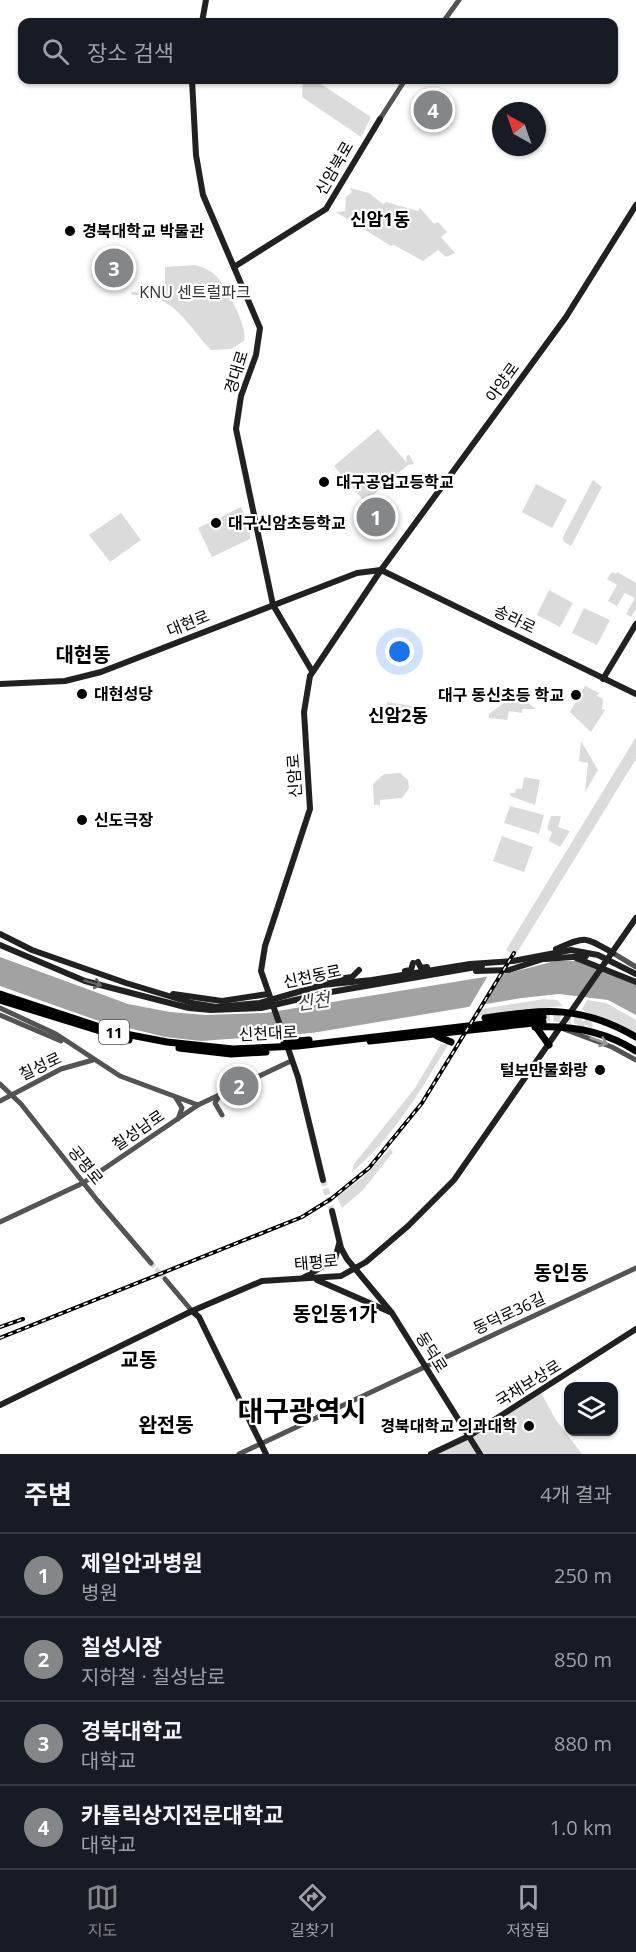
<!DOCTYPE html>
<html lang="ko">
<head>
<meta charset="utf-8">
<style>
	:root { --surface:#171b24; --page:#242831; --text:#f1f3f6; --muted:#9ea1a6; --line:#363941; --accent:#858687 }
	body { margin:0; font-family:"Open Sans","Noto Sans KR",sans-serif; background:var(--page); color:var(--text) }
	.controls { position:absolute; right:18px; bottom:18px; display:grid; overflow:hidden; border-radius:12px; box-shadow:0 2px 4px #0004 }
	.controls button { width:54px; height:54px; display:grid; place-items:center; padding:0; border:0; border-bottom:2px solid var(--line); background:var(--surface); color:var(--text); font:30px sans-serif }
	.compass { position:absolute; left:492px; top:102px; width:54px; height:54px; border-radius:50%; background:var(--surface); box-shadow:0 2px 4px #0004; rotate:320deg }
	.you { position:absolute; left:400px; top:652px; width:21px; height:21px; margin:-15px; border:4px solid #fff; border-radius:50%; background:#1a73e8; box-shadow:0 0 0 9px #1a73e833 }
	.badge { display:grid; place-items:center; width:39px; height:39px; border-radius:50%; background:var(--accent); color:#fff; font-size:20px; font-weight:700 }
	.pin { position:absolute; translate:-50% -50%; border:3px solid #fff; box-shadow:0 2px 6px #0006 }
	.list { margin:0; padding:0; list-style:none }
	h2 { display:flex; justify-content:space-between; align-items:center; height:78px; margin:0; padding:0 24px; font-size:26px }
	h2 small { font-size:20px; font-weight:400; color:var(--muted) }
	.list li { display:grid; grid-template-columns:39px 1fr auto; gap:18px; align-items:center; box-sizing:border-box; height:84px; padding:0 24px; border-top:2px solid var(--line) }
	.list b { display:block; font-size:22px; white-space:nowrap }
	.list p { margin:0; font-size:20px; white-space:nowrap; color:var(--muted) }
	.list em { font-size:20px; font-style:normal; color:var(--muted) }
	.icon { flex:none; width:33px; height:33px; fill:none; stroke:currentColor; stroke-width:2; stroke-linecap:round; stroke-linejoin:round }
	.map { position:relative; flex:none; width:636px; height:1454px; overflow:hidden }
	.search { position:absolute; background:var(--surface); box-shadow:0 2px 4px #0004; left:18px; right:18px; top:18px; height:66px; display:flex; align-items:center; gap:15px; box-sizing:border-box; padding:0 21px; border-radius:12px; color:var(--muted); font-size:22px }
	.sheet { height:414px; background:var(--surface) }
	nav { display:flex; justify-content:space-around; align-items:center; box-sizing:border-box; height:84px; border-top:2px solid var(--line); background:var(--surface); font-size:16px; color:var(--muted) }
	nav a { display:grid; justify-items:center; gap:3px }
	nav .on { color:var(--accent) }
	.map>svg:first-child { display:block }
</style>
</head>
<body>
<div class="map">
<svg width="636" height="1454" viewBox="0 0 636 1454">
	<rect width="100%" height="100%" fill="#fff"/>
	<g fill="#dbdbdb">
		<path d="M303,80H315L371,117L361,137L302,97Z"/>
		<path d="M350,188L369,193L383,204L386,202L418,211L420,208L434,224L438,222L447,232L441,237L455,253L446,257L438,250L423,261L394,245L391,246L336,212L345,211L346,197L352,192Z"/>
		<path d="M195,265C202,267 211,270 216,276C226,286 249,329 244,341L231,349L211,350C185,323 175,294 132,295L131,292L165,289V267Z"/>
		<path d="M378,429L407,463L406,457L409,454L414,464L408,465L371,497L375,502L366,509L363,505L365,502L334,466Z"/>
		<path d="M593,480L602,487L571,546L563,541V537Z"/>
		<path d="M536,484L567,500L552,528L522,512Z"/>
		<path d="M241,507L249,525L250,539L212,557L198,528Z"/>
		<path d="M121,513L141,540L110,562L89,535Z"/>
		<path d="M612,572L616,574L617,572L636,583V609L631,617L626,614L635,598L625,593L617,606L608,601L617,585L607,579Z"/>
		<path d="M549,590L573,603L560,627L537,615Z"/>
		<path d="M584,608L610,620L597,645L572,633Z"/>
		<path d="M585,686L599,693L597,696L603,699L602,709L605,710L591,732L570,712Z"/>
		<path d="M516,694L536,709H522V713L509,711L507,720L489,718V714Z"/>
		<path d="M387,702L412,706L410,721L385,717Z"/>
		<path d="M636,737V759L515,956L506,950Z"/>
		<path d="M581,741L598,770L585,792L588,763L579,761Z"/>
		<path d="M400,773L408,780L409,788L402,798L380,800V805H374L373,784L384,774Z"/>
		<path d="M524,777L540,780L535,805L510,796V793H515L516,789H522Z"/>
		<path d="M510,806L544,815L539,834L504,823Z"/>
		<path d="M551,816H561L558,827L570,831L560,847L549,841L552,832L547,829Z"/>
		<path d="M502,836L533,847L524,872L493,861Z"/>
		<path d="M544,999L557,1000L563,1006L477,1016L482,1009Z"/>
		<path d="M587,1000L606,1003L636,1020V1034L584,1011L582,1009Z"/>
		<path d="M449,1043C422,1089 393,1138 352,1172L354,1164L415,1088L441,1044Z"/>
		<path d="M390,1149L393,1152L363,1190L342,1208L337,1197L362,1178Z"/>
		<path d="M540,1391L556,1420L582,1454H431L469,1436Z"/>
	</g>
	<path fill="#a2a2a2" d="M0,957L128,1004L170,1012L205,1015L265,1013L509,973L555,961H578L636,985V1015L608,1000L559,994L522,998L312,1033L201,1041L165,1037L96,1020L0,986Z"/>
	<path fill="#fff" d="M506,970L482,1008L467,1011L490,972Z"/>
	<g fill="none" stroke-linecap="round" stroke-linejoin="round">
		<path stroke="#d9d9d9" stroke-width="5" stroke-dasharray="5 2.5" stroke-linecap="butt" d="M151,1263L165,1279"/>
		<path stroke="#d9d9d9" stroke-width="6" stroke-dasharray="6 3" stroke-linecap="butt" d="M323,1180L332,1211"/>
		<g stroke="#d9d9d9" stroke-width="7" stroke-dasharray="7 3.5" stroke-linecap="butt">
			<path d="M543,1017L593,1022"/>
			<path d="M578,1023L592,1027"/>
		</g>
		<g stroke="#545454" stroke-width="5">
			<path d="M443,22L459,0"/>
			<path d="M380,119L405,80"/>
			<path d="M613,953L636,967"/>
			<path d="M0,1008L56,1034L120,1076L198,1105"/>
			<path d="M0,1015L61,1041"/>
			<path d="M561,1028L612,1047L636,1060"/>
			<path d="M0,1084L21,1104L97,1200L151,1263"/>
			<path d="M219,1096L215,1103L222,1115"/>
			<path d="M176,1098L182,1108L178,1119"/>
			<path d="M0,1101L61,1069L93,1060"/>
			<path d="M0,1222L83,1183L198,1105L291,1061"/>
			<path d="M165,1279L192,1311"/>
			<path d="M239,1454L636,1268"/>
		</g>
		<g stroke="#212121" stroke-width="6">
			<path d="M202,22L206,0"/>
			<path d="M192,80L196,155L203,195L260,328L256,355L241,396L236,429L273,605L312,671"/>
			<path d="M234,267L326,209L380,119"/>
			<path d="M603,679L636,624"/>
			<path d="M0,684L65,681L101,672L357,573L381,570L636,694"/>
			<path d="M0,934L32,950L126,983L192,1003L216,1007L260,1003L322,985L372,980L470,964L513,961L571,950L598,955L636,974"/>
			<path d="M0,945L85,981L189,1008L211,1010L261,1008L325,993L482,966"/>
			<path d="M556,949C587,936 583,936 613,953"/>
			<path d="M576,958L636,982"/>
			<path d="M545,959L586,956"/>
			<path d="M418,962L421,968L427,967"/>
			<path d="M405,971L411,970L413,963"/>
			<path d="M476,971L509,970L543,959"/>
			<path d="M330,980L352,977L359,970"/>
			<path d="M173,994L222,1001L268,994"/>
			<path d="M323,1180L298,1077L261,971L265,946L310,809L304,712L310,676L381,570L566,317L636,205"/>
			<path d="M332,1211L341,1248L347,1259L392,1313L480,1454"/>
			<path d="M303,1278L335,1259L339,1244"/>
			<path d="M317,1280L390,1312"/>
			<path d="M192,1311L199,1317L266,1454"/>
			<path d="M0,1405L192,1311L262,1281L341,1276L366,1262L408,1226L454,1180L636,918"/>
			<path d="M431,1454L469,1436L636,1329"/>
		</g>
		<g stroke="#000" stroke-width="7">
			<path d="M0,994L115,1032L167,1042L233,1049L298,1046L543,1017"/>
			<path d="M0,1000L129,1040"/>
			<path d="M485,1018C546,1009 581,1005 636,1037"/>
			<path d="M535,1027C572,1025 605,1031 636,1051"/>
			<path d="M536,1027L549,1045"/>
			<path d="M437,1036L451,1042"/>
			<path d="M370,1041L543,1022"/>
			<path d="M284,1042L309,1040"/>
			<path d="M179,1048L231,1054L266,1052"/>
		</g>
		<g stroke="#000" stroke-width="4">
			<g id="rail">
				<path d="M0,1327L23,1319"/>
				<path d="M0,1338L302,1217L331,1199L369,1168L422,1103L514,953"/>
			</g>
		</g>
		<use href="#rail" stroke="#fff" stroke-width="1.5" stroke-dasharray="4.5" stroke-linecap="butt"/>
	</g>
	<defs><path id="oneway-shaft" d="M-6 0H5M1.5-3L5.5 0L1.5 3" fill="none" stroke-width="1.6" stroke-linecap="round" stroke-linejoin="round" transform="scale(1.5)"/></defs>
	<use stroke="#646464" href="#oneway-shaft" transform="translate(93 983) rotate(16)"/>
	<use stroke="#989898" href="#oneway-shaft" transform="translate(599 1041) rotate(21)"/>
	<g fill="#000" stroke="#fff" stroke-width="2">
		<circle cx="70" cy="231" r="6"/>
		<circle cx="324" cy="482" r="6"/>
		<circle cx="216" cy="523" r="6"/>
		<circle cx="82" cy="694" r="6"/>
		<circle cx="576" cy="695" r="6"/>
		<circle cx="82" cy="820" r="6"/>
		<circle cx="600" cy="1070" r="6"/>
		<circle cx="529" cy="1426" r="6"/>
	</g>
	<g text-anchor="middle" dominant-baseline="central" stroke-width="4.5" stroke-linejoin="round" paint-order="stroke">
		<rect fill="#fff" stroke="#4c4c4c" stroke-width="1.5" x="99" y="1020" width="30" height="24" rx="4.5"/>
		<g font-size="15" font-weight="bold" fill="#000">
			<text x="114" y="1032">11</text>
		</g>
		<g font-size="16" fill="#000" stroke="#fff">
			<text transform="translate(334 168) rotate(-60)">신암북로</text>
			<text transform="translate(236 372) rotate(-73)">경대로</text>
			<text transform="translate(502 382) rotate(-54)">아양로</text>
			<text transform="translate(515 619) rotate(26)">송라로</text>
			<text transform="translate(188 623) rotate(-22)">대현로</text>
			<text transform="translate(294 776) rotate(-94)">신암로</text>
			<text transform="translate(312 976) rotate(-12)">신천동로</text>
			<text transform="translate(268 1033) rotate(-3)">신천대로</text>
			<text transform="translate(40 1066) rotate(-25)">칠성로</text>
			<text transform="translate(138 1130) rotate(-34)">칠성남로</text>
			<text transform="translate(86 1165) rotate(51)">공평로</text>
			<text transform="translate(316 1262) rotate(-5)">태평로</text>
			<text transform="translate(509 1313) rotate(-25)">동덕로36길</text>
			<text transform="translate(432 1352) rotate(58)">동덕로</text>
			<text transform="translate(528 1383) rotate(-32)">국채보상로</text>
		</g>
		<g font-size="16" font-weight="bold" fill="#000" stroke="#fff" text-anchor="start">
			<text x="82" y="231">경북대학교 박물관</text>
			<text x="336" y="482">대구공업고등학교</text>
			<text x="228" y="523">대구신암초등학교</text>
			<text x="94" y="694">대현성당</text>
			<text x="564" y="695" text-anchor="end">대구 동신초등 학교</text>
			<text x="94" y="820">신도극장</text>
			<text x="588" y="1070" text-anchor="end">털보만물화랑</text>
			<text x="517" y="1426" text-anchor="end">경북대학교 의과대학</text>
		</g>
		<g font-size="16" fill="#323232" stroke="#fff">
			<text x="195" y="292">KNU 센트럴파크</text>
		</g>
		<g font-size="18" font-weight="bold" fill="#000" stroke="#fff">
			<text x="380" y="219">신암1동</text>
			<text x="398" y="715">신암2동</text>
		</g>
		<g font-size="18" font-style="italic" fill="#434343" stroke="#fff">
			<text transform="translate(313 1001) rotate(-8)">신천</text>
		</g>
		<g font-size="20" font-weight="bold" fill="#000" stroke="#fff">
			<text x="83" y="654">대현동</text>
			<text x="561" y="1272">동인동</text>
			<text x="335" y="1313">동인동1가</text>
			<text x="139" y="1359">교동</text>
			<text x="166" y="1424">완전동</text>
		</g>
		<g font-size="28" font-weight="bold" fill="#000" stroke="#fff">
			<text x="302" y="1410">대구광역시</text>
		</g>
	</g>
</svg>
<div class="controls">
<button><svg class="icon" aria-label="layers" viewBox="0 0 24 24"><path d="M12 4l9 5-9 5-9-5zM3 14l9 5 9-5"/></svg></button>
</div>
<svg class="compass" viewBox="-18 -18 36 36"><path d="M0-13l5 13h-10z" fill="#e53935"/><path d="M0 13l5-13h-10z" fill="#9ea1a6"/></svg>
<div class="you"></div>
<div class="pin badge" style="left:376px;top:517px">1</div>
<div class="pin badge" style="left:239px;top:1086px">2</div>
<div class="pin badge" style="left:114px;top:268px">3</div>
<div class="pin badge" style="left:433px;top:110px">4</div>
<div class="search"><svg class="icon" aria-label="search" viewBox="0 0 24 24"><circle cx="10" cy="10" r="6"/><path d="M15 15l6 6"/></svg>장소 검색</div>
</div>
<section class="sheet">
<h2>주변<small>4개 결과</small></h2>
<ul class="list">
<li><span class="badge">1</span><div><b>제일안과병원</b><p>병원</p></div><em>250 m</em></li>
<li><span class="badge">2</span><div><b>칠성시장</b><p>지하철 · 칠성남로</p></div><em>850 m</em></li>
<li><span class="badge">3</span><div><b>경북대학교</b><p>대학교</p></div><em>880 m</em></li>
<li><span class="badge">4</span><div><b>카톨릭상지전문대학교</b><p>대학교</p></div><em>1.0 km</em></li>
</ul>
</section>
<nav>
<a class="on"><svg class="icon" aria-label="map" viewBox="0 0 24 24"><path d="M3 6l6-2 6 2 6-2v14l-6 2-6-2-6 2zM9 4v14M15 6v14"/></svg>지도</a>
<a><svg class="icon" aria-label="directions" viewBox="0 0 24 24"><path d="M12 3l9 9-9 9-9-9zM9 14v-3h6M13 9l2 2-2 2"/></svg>길찾기</a>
<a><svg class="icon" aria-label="saved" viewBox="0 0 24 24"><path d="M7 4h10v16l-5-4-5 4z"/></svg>저장됨</a>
</nav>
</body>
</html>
